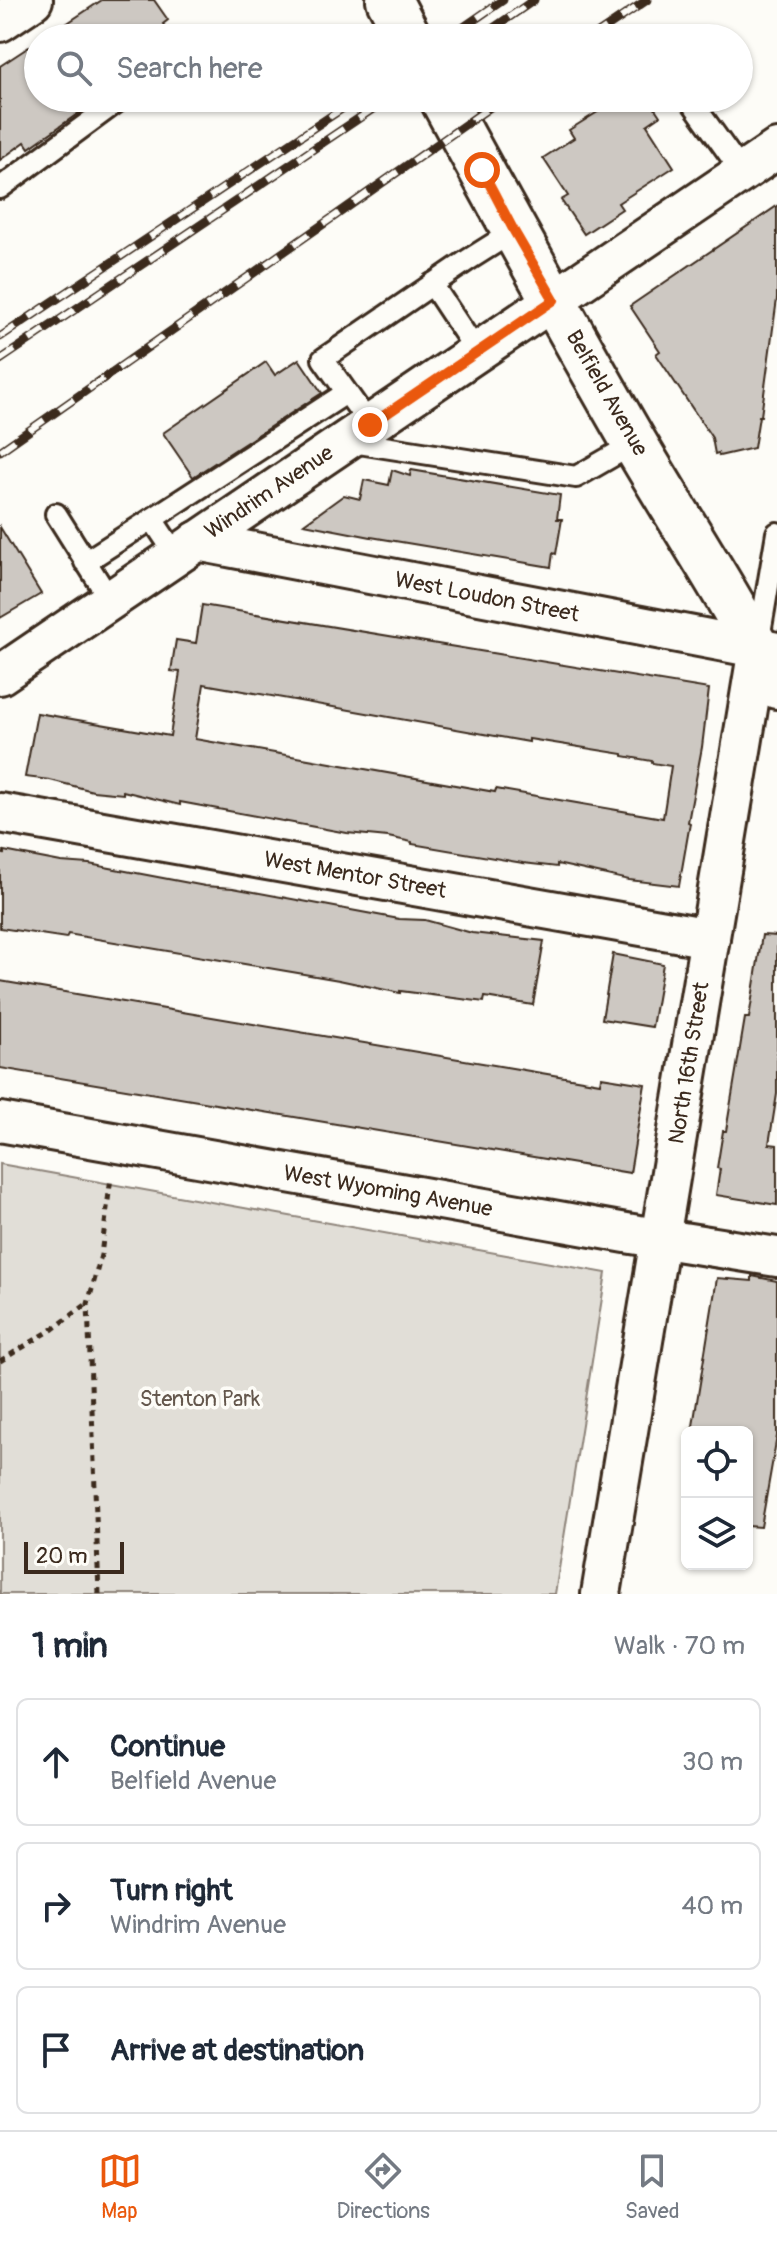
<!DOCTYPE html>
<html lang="en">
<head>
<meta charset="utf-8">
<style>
	:root { --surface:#fff; --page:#f2f2f3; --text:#1f2937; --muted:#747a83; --line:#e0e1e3; --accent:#ea580c }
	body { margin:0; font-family:Pangolin,sans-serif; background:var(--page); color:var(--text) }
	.controls { position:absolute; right:24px; bottom:24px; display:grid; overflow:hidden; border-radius:12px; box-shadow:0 2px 6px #0004 }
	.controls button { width:72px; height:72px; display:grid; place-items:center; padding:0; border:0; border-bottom:2px solid var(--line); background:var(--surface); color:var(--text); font:40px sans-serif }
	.scale { position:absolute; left:24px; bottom:20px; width:100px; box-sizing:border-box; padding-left:8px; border:4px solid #3b2a1e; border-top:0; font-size:22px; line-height:28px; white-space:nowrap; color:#3b2a1e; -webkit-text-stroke:6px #fdfcf7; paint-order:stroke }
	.stop { position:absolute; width:24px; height:24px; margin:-18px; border:6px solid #ea580c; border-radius:50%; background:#fff }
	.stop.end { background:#ea580c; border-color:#fff; box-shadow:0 2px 8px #0008 }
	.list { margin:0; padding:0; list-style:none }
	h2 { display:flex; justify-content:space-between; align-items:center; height:104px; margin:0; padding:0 32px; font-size:34px }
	h2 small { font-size:26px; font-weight:400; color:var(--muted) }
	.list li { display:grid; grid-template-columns:52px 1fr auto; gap:24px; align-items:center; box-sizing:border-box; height:128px; margin:0 16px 16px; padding:0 16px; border:2px solid var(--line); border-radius:12px }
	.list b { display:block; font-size:30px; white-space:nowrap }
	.list p { margin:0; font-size:26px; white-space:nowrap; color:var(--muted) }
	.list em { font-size:26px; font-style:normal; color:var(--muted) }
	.icon { flex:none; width:44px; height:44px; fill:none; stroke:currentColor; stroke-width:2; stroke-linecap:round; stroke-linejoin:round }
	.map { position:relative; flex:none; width:777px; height:1594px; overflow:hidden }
	.search { position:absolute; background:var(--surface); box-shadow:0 2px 6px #0004; left:24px; right:24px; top:24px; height:88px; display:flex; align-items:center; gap:20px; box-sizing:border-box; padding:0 28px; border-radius:44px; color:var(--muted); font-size:30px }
	.sheet { height:536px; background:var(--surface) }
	nav { display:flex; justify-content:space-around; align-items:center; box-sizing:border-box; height:112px; border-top:2px solid var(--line); background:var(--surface); font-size:22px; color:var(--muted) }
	nav a { display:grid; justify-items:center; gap:4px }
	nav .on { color:var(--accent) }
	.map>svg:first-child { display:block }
</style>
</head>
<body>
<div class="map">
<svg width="777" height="1594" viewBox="0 0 777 1594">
	<rect width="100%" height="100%" fill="#fdfcf7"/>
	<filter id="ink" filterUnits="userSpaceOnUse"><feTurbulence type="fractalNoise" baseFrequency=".0125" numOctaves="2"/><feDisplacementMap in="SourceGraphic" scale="16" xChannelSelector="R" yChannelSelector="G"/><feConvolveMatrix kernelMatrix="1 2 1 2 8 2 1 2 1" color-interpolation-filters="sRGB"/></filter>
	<g filter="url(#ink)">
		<path fill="#e1ded7" stroke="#8e847a" stroke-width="2" d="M0,1164L606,1273L555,1594H0Z"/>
		<g fill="#cdc8c2" stroke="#3b2a1e" stroke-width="2" fill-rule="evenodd">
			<path d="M102,0H154L168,20L163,24L173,38H45Z"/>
			<path d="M38,41V98H100L29,148L25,142L0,160V66Z"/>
			<path d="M620,98H648L660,116L647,125L674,167L618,203L622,209L584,234L561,200L568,196L543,158L574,138L569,130Z"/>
			<path d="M777,206V299L761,416H759L754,448L719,456L718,453L715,454L712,438L656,354L660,351L630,306Z"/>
			<path d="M299,359L322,393L193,477L163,433L266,362L275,375Z"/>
			<path d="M392,470L410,476L411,470L560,495L557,519H562L556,554L553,553L551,567L371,537L304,524L344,495L360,499L364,480L389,485Z"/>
			<path d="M0,527L41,594L0,618Z"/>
			<path d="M202,605L709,689L702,747L688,822L690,823L679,886L629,880L557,864V867L523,863L412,844V842L388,837L347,833L180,802V805L123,791V794L93,791L50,780L25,777L37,713L170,736L180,672L171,671L176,640L196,643ZM204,684L529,742V739L623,754V756L652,761V763L671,766L663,818L496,789L495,792L195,739Z"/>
			<path d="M4,851L61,862L89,864L205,886L233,888L399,919L425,920L472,933L544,941L533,1005L485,997L484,1002L400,991V993L339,980L68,934L66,938L0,928V853L4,854Z"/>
			<path d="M762,935L777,936V1094L769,1144L777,1145V1205L716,1195L720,1169L717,1168L723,1131H726L745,1018H749Z"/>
			<path d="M613,954L663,964L652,1027L602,1019Z"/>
			<path d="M0,981L600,1083L601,1077L645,1084L630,1173L0,1068Z"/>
			<path d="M752,1276L777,1281V1436L761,1527L747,1526V1432H692L717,1278L752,1281Z"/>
		</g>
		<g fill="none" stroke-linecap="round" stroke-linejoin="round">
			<g stroke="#3b2a1e" stroke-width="26">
				<g id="lane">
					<path d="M689,98L742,172"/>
					<path d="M0,188L122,98"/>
					<path d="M432,284L477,352"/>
					<path d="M370,425L323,359L468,260L514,231"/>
					<path d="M346,441L576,477L635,443"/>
					<path d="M56,514L110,600"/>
					<path d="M152,519L346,393"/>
					<path d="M85,562L152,519L176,555"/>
					<path d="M759,639L777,533"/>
				</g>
			</g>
			<g stroke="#3b2a1e" stroke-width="44">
				<g id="street">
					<path d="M0,22L33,0"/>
					<path d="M197,541L777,652"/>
					<path d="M0,675L777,149"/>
					<path d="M0,813L710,938"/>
					<path d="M0,1122L626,1233L777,1257"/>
					<path d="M601,1594L758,648"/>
				</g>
			</g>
			<g stroke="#3b2a1e" stroke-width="50">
				<g id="primary">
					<path d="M389,0L409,38"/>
					<path d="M442,98C505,214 569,330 635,444C682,524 734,603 777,686"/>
				</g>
			</g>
			<g stroke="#3b2a1e" stroke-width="5" stroke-dasharray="6 6" stroke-linecap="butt">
				<path d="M0,1361L53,1329L87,1304"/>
				<path d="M99,1594L88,1304L101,1255L111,1177"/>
			</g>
			<use href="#lane" stroke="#fdfcf7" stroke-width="20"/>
			<use href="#street" stroke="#fdfcf7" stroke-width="38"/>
			<use href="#primary" stroke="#fdfcf7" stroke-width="44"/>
			<g stroke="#3b2a1e" stroke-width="9">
				<g id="rail">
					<path d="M448,38L503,0"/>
					<path d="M479,38L534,0"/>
					<path d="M591,38L647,0"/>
					<path d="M0,337L358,98"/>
					<path d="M0,360L389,98"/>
					<path d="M0,451L503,98"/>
				</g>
			</g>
			<use href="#rail" stroke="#fdfcf7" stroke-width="6" stroke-dasharray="18" stroke-linecap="butt"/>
		</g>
	</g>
	<g fill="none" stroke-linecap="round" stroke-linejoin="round" filter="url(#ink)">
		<path stroke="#ea580c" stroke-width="10" d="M370,425L554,300L514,231L482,170"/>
	</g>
	<g text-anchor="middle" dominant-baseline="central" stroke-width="7" stroke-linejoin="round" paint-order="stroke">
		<g font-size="22" fill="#3b2a1e" stroke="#fdfcf7">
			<text transform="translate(607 393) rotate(60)">Belfield Avenue</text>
			<text transform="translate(269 492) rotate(-34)">Windrim Avenue</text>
			<text transform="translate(487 597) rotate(11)">West Loudon Street</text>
			<text transform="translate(355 875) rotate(10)">West Mentor Street</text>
			<text transform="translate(689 1063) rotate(-81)">North 16th Street</text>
			<text transform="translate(388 1191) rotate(10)">West Wyoming Avenue</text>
		</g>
		<g font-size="22" fill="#64574c" stroke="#fdfcf7">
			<text x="200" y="1399">Stenton Park</text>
		</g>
	</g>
</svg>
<div class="controls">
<button><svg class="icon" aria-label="locate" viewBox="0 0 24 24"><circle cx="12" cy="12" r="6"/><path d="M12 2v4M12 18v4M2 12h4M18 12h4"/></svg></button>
<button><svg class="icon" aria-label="layers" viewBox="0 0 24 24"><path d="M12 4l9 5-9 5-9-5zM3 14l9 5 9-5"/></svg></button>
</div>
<div class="scale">20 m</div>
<div class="stop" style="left:482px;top:170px"></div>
<div class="stop end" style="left:370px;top:425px"></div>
<div class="search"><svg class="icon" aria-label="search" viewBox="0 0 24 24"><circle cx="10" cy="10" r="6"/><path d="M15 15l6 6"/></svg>Search here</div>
</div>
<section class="sheet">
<h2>1 min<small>Walk · 70 m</small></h2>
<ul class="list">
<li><svg class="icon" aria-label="ahead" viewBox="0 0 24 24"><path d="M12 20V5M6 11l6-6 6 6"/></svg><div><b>Continue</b><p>Belfield Avenue</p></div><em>30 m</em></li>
<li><svg class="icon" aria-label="right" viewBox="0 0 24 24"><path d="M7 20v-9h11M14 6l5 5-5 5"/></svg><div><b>Turn right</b><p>Windrim Avenue</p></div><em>40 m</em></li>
<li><svg class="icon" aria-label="arrive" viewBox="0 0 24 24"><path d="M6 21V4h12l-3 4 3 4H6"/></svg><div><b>Arrive at destination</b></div></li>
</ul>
</section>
<nav>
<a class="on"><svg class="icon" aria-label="map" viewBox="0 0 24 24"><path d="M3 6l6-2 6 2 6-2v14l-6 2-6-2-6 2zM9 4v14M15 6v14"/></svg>Map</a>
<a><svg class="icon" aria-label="directions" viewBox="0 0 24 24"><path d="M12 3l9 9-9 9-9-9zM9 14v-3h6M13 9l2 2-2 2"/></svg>Directions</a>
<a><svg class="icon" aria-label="saved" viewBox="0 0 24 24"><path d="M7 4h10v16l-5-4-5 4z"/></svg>Saved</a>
</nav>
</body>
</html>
